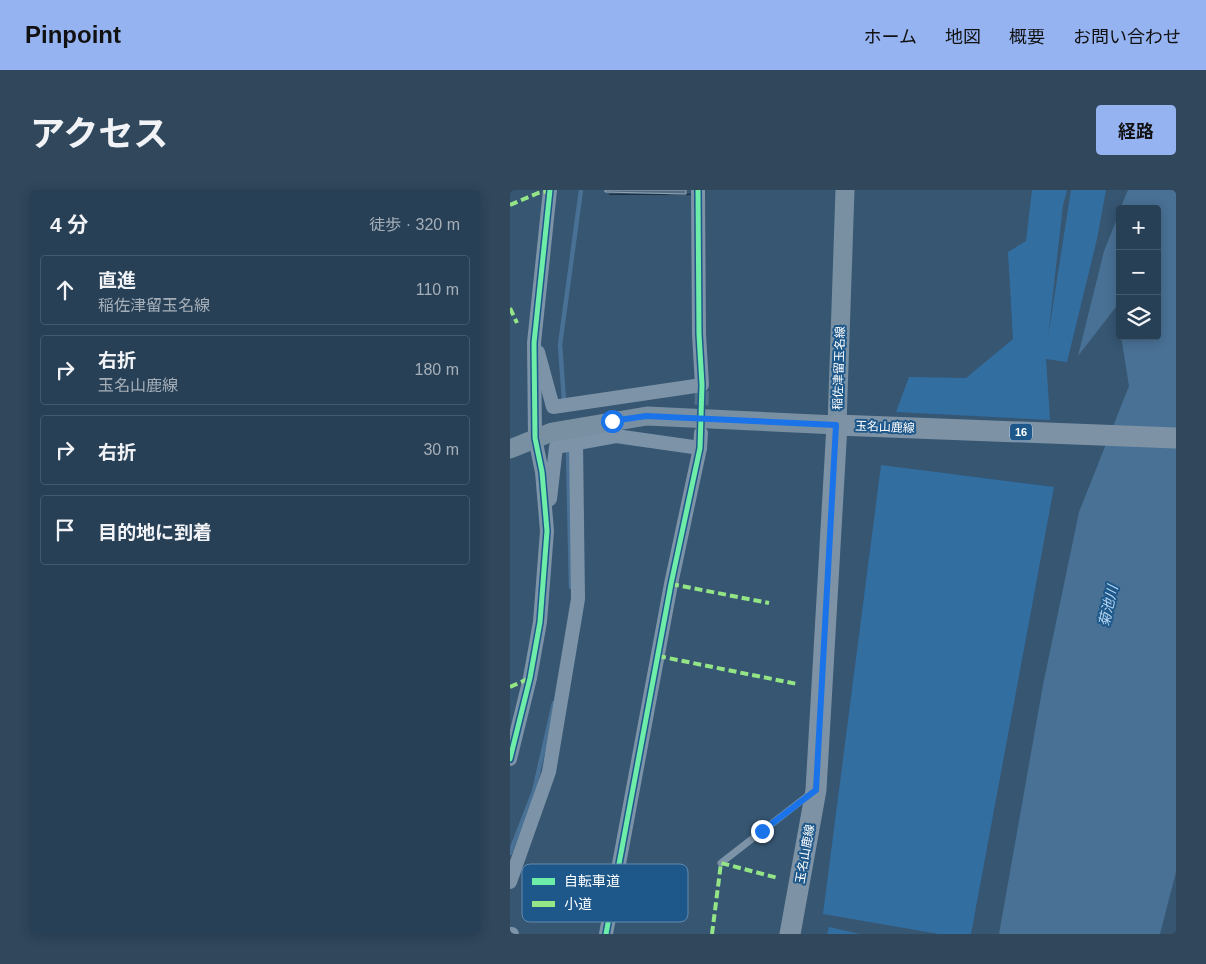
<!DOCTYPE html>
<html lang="ja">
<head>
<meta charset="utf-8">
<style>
	:root { --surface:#284056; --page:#30475c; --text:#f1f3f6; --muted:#a5afb9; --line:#44596c; --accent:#95b2f1 }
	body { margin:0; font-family:Helvetica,"Noto Sans JP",sans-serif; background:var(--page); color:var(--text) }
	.controls { position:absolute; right:15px; top:15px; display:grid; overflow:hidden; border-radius:5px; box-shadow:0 2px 12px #0003 }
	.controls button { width:45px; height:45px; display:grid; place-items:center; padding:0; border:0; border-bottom:1px solid var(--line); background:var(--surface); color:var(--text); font:25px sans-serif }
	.stop { position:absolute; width:15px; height:15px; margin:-11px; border:4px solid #1a73e8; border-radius:50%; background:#fff }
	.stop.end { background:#1a73e8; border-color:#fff; box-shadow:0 1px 5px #0008 }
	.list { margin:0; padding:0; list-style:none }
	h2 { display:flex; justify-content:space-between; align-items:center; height:65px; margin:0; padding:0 20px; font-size:21px }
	h2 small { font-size:16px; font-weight:400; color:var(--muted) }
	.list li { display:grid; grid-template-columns:32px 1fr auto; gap:15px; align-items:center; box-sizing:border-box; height:70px; margin:0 10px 10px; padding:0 10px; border:1px solid var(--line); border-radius:5px }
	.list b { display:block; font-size:19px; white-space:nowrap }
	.list p { margin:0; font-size:16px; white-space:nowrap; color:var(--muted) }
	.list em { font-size:16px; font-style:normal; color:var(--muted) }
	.icon { flex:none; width:28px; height:28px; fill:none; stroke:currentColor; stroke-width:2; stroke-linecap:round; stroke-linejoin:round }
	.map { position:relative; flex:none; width:666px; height:744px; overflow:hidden; border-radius:5px }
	header { display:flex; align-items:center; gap:30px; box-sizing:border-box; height:70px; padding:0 25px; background:var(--accent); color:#111 }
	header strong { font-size:24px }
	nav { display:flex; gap:28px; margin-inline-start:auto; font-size:18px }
	.intro { display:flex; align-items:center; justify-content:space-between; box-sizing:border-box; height:120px; padding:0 30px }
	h1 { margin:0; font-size:35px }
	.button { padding:12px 22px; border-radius:5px; background:var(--accent); color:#111; font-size:18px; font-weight:700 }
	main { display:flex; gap:30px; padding:0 30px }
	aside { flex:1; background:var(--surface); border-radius:5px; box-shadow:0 2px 12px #0003 }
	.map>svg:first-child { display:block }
</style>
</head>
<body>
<header>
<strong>Pinpoint</strong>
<nav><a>ホーム</a><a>地図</a><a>概要</a><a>お問い合わせ</a></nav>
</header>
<div class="intro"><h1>アクセス</h1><a class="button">経路</a></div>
<main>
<aside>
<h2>4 分<small>徒歩 · 320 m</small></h2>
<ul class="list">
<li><svg class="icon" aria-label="ahead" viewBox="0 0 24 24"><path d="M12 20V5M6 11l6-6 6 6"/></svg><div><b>直進</b><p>稲佐津留玉名線</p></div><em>110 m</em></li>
<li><svg class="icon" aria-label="right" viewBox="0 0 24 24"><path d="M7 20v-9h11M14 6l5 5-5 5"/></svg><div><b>右折</b><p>玉名山鹿線</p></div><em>180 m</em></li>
<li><svg class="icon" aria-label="right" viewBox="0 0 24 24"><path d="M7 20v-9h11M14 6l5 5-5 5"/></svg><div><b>右折</b></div><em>30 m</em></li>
<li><svg class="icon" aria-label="arrive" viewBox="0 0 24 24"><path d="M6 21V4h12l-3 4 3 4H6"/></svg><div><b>目的地に到着</b></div></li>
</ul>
</aside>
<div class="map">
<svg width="666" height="744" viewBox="0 0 666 744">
	<defs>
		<filter id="shadow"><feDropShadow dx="4.5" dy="4.5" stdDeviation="0" flood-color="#0009"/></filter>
	</defs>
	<rect width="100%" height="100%" fill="#365672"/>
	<g fill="#336ea1">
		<path d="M522,0H557L553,15L538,147L561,0H596L587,49L557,172L536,169L540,230L386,222L399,187L456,188L503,149L498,62L516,51Z"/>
		<path d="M371,275L544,297L461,744H429L313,724Z"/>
		<path d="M319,737L350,744H317Z"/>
	</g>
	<g fill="#497195">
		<path d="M618,0H666V682L650,744H489L533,495L569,322L619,196L611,146H647V19H610Z"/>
		<path d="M610,21V136L606,117L568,166L594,61Z"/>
	</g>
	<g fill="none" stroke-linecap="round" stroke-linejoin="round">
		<g stroke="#497195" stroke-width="4.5">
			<path d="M54,210L50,155L71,0"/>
			<path d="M58,262L61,397"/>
			<path d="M0,663L24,601L44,513"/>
		</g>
	</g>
	<path fill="#546e84" stroke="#92a5b5" filter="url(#shadow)" d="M95,0H176V4L95,2Z"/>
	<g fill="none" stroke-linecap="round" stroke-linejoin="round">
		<path stroke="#546f87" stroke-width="14" stroke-dasharray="14 7" stroke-linecap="butt" d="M191,236L192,195"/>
		<path stroke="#7d93a7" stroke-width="7" d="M211,673L300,604"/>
		<g stroke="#7d93a7" stroke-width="14">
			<path d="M28,162L43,217L192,195L189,144L188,0"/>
			<path d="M40,309L46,257L106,246L190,258"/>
			<path d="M0,569L20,488L30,432L37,341L32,282L25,248L24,153L40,0"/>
			<path d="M0,692L39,582L68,409L66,252"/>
			<path d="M0,744H2"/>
			<path d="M96,744L161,394L190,258L191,243"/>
		</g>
		<path stroke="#7990a2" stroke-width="19" d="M0,259L42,242L137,226L327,235L335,0"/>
		<path stroke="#7d92a5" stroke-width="21" d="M280,744L306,600L327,235L666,248"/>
		<g stroke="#94e586" stroke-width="4" stroke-dasharray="8 4" stroke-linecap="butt">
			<path d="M0,15L28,3L40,1"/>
			<path d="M0,118L7,133"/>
			<path d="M161,394L259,413"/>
			<path d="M148,466L287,494"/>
			<path d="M0,497L20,488"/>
			<path d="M202,744L211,673L268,688"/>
		</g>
		<g stroke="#1e588a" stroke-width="8">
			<g id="cycleway">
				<path d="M0,569L20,488L30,432L37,341L32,282L25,248L24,153L40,0"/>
				<path d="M96,744L161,394L190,258L192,195L189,144L188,0"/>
			</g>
		</g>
		<use href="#cycleway" stroke="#6deda7" stroke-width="5"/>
	</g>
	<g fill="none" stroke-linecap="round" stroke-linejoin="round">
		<path stroke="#1a73e8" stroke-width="6" d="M102,231L136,226L326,235L306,600L252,641"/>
	</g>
	<g text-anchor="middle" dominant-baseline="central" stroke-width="4" stroke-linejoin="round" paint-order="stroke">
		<rect fill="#1e588a" stroke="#bccddc" stroke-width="1" x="500" y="233.5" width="22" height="17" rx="4"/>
		<g font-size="11" font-weight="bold" fill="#fff">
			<text x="511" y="242">16</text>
		</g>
		<g font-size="12" fill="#fff" stroke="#1e588a">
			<text transform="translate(329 178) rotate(-88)">稲佐津留玉名線</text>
			<text transform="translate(375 237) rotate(2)">玉名山鹿線</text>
			<text transform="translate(295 664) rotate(-80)">玉名山鹿線</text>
		</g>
		<g font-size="14" font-style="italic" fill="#b5d7f3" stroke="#1e588a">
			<text transform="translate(598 416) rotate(-77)">菊池川</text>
		</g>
	</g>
	<rect x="12" y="674" width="166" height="58" rx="8" fill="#1e588a" stroke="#628aad" stroke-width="1"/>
	<rect x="22" y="688" width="23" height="7" fill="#6deda7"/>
	<rect x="22" y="711" width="23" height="6" fill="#94e586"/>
	<g font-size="14" fill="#fff">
		<text x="54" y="696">自転車道</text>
		<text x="54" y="719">小道</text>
	</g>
</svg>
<div class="controls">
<button>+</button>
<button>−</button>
<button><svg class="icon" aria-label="layers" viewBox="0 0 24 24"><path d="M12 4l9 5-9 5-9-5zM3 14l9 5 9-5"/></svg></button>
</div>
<div class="stop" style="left:102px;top:231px"></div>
<div class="stop end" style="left:252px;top:641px"></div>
</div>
</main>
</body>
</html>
